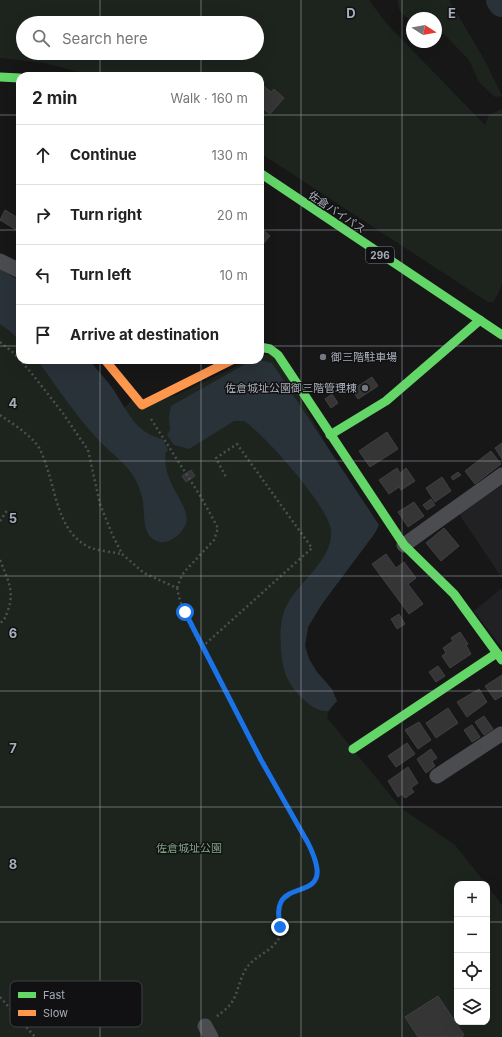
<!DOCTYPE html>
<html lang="en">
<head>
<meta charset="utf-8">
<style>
	:root { --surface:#fff; --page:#f2f2f2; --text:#222; --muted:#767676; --line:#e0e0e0 }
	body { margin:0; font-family:Inter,"Noto Sans JP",sans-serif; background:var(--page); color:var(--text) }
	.controls { position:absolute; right:12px; bottom:12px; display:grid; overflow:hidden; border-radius:8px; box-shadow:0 4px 16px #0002 }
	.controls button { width:36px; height:36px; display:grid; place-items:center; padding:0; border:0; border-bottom:1px solid var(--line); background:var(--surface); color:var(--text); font:20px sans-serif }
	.compass { position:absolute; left:406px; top:12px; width:36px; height:36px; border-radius:50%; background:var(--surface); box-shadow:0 4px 16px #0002; rotate:101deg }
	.stop { position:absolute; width:12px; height:12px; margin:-9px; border:3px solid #1a73e8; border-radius:50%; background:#fff }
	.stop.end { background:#1a73e8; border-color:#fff; box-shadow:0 1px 4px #0008 }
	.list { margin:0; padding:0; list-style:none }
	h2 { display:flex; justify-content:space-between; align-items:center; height:52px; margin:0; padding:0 16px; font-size:17px }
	h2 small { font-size:13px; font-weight:400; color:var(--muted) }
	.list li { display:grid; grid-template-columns:26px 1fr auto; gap:12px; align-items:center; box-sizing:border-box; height:60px; padding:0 16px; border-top:1px solid var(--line) }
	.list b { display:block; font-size:15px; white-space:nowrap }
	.list em { font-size:13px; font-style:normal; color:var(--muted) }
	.icon { flex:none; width:22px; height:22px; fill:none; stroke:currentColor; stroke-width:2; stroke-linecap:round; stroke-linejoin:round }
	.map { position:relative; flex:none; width:502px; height:1037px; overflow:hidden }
	.search { position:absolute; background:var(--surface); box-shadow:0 4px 16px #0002; left:16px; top:16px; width:248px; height:44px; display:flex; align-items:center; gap:10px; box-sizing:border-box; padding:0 14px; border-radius:22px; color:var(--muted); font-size:15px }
	.panel { position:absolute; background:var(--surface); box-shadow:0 4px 16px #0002; left:16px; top:72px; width:248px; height:292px; border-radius:12px }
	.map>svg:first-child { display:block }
</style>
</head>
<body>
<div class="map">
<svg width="502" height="1037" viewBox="0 0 502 1037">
	<rect width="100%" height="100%" fill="#171717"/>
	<g fill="#212123">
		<path d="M502,482V578L459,514Z"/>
		<path d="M502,588V648L474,611Z"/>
	</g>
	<g fill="#1d241e" fill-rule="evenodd">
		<path d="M0,0H369L386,23L485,125L489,115L502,109V285L498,294L493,302H488L260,153V76H95L44,63L0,58ZM23,23H257V53H23Z"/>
		<path d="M398,0H449L484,59L502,96L495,97L479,82L469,60L442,32L436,30V18H412V21C402,14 398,13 398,0Z"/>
		<path d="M0,269L20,281V360H89L112,388L124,408L132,400L175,396L249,360H260V355L276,354L375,533L322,604L308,627L305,646L309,659L317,672L332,689L337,701L329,711L327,718L401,808L455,845L486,884H457V1022H487V886L502,905V1037H0Z"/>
	</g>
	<g fill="#2a3239">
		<path d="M0,269L20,281V341L11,332L0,324Z"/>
		<path d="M37,360H89C97,370 106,379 113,389C127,410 134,432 162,439L168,450L166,452C164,460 166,470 169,478C173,491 192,512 185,526C180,536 165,548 153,539C142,531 145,514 143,502C142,494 138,484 134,477C124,460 106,450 94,435C73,412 56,385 37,360Z"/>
		<path d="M260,360L272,363L379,525L375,533L322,604L308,627L305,646L309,659L317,672L332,689L337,701L328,711C316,712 306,702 298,694C286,681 282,667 281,650C280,635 280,616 288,603C301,580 333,559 331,531C330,508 264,434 244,421H234L189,449L174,445L167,435L170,430L169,417L171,406L247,363Z"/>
	</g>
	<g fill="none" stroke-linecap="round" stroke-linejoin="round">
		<path stroke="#2a3239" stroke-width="28" d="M500,0L502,3"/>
	</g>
	<g fill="#353536" stroke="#3f4043">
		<path d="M260,83L271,92L274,89L284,98L270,114L260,106Z"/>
		<path d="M5,210L20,219V232L0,220Z"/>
		<path d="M261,228L270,236L263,244L260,241Z"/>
		<path d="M372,377L378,386L358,399L352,390Z"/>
		<path d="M332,394L338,403L331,408L325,399Z"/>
		<path d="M387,432L398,449L370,467L359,451Z"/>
		<path d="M502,443V459L495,448Z"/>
		<path d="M491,451L501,464L475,484L465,471Z"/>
		<path d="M397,468L400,473L406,468L415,481L401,490L399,487L389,494L379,480Z"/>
		<path d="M191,470L195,476L186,482L182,476Z"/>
		<path d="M458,472L461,475L453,480L451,477Z"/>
		<path d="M442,477L451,491L435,502L426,488Z"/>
		<path d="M431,499L435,505L427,510L423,505Z"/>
		<path d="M414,502L424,516L408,527L398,512Z"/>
		<path d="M444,528L459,546L441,561L426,543Z"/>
		<path d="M386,554L396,568L404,562L416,578L408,584L423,604L409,614L372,564Z"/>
		<path d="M399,614L405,624L397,629L391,619Z"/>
		<path d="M460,632L468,644L466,645L471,654L450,668L442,656L446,653L443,648L453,641L451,638Z"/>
		<path d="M438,666L445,676L436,682L429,672Z"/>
		<path d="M502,675V696L495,700L485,686Z"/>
		<path d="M479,689L487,702L467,717L457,702Z"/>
		<path d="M448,708L458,723L436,738L426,723Z"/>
		<path d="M484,716L493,729L484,735L475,722Z"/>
		<path d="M419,722L431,740L418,749L405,730Z"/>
		<path d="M472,725L480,737L472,742L464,730Z"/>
		<path d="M407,743L415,754L396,767L388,756Z"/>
		<path d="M431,749L437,758L432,761L435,766L426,773L417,759Z"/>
		<path d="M408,767L418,783L411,788L414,792L405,798L402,794L398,797L388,781Z"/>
		<path d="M438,996L464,1035L462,1037H418L405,1017Z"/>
	</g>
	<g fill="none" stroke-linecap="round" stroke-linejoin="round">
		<g stroke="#4d4e52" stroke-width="2.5" stroke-dasharray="2 3" stroke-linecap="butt">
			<path d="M0,342L15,354L33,375L62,412L88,450L100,504L112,534L122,554L144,573L177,588C182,616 203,648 216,674C246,730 277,786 308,843C312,853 322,870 315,881C308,892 289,890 282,901C274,913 285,927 278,940C271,951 256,956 248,966C240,976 239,990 233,1000C230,1007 222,1012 216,1017"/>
			<path d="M0,415C13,424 28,433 38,446C43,454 46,465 49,474C57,501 62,536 91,548C100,551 112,552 121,554"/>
			<path d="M151,419L201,497L218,528L214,540L187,569L182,575L177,588"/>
			<path d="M0,521L8,509"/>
			<path d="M0,560C7,578 15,591 8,610C6,616 5,620 0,623"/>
			<path d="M202,647L312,548L237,444L216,458L226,477"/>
			<path d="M0,997L35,1037"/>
		</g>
		<g stroke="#4b4c50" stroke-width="15">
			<path d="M0,261L20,271"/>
			<path d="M404,545L502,475"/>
			<path d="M437,776L501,734"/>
			<path d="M205,1026L211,1037"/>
		</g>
		<g stroke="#63d668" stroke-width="9">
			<path d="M0,77L20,78"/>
			<path d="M260,173L502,335"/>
			<path d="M260,347L270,349L278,355L404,545L454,594L502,660"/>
			<path d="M330,435L386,401L480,320"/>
			<path d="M353,749L497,653"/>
		</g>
		<path stroke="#ff974d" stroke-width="9" d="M105,360L142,405L232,360"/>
	</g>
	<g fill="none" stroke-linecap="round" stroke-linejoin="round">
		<path stroke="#1a73e8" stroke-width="5" d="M185,612L261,760L308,843C312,851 316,860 317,869C320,893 289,886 281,902C277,910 279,918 280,927"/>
	</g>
	<path fill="none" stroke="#a8adb8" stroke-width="1" stroke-opacity="0.55" d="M100,0V23M201,0V23M301,0V1037M402,0V1037M100,53V76M201,53V76M0,115H20M260,115H502M0,230H20M260,230H502M0,346H20M260,346H502M100,360V1037M201,360V1037M0,461H502M0,576H502M0,691H502M0,807H502M0,922H457M487,922H502"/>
	<g fill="#757880" stroke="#111113" stroke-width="1.5">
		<circle cx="323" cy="357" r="4"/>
		<circle cx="365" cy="388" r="4"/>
	</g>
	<g text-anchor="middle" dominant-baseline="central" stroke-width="3" stroke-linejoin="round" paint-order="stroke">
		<rect fill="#111113" stroke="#7b7e86" stroke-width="1" x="366" y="247" width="28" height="16" rx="3"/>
		<g font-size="10" font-weight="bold" fill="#a8adb8">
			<text x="380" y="255">296</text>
		</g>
		<g font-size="11" fill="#a8adb8" stroke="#111113">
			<text transform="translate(337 212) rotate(34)">佐倉バイパス</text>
		</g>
		<g font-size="11" fill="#a8adb8" stroke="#111113" text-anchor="start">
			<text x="331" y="357">御三階駐車場</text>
			<text x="357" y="388" text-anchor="end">佐倉城址公園御三階管理棟</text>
		</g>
		<g font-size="11" fill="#7fa381" stroke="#111113">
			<text x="189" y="848">佐倉城址公園</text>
		</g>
	</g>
	<rect x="10" y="981" width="132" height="46" rx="6" fill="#111113" stroke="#3e4045" stroke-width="1"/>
	<rect x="18" y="992" width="18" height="6" fill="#63d668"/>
	<rect x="18" y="1010" width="18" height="6" fill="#ff974d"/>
	<g font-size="11" fill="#a8adb8">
		<text x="43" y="999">Fast</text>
		<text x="43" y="1017">Slow</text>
	</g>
	<g font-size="13" text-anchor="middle" font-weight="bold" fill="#a8adb8" stroke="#111113" stroke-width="3" stroke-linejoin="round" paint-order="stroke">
		<text x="351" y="18">D</text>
		<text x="452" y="18">E</text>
		<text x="13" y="408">4</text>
		<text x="13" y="523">5</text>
		<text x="13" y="638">6</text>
		<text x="13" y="753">7</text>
		<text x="13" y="869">8</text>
	</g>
</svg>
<div class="controls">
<button>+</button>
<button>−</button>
<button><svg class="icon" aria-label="locate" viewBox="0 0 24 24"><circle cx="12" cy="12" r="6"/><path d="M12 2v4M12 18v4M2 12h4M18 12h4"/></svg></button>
<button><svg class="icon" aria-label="layers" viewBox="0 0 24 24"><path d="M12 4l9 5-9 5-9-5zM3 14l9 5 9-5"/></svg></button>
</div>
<svg class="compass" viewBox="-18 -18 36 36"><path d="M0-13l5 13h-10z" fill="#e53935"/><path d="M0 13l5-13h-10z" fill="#767676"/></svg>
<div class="stop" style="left:185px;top:612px"></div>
<div class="stop end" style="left:280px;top:927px"></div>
<div class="search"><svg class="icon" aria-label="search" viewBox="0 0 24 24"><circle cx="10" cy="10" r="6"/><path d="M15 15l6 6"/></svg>Search here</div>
<section class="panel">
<h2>2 min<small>Walk · 160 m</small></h2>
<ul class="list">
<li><svg class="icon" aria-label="ahead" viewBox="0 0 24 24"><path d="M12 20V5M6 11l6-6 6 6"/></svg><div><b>Continue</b></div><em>130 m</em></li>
<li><svg class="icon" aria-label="right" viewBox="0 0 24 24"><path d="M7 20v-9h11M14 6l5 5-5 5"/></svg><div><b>Turn right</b></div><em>20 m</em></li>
<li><svg class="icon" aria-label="left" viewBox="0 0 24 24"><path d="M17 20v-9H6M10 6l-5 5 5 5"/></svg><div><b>Turn left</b></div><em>10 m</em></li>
<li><svg class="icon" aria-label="arrive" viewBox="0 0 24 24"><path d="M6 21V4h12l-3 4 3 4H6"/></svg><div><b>Arrive at destination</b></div></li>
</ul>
</section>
</div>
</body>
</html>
